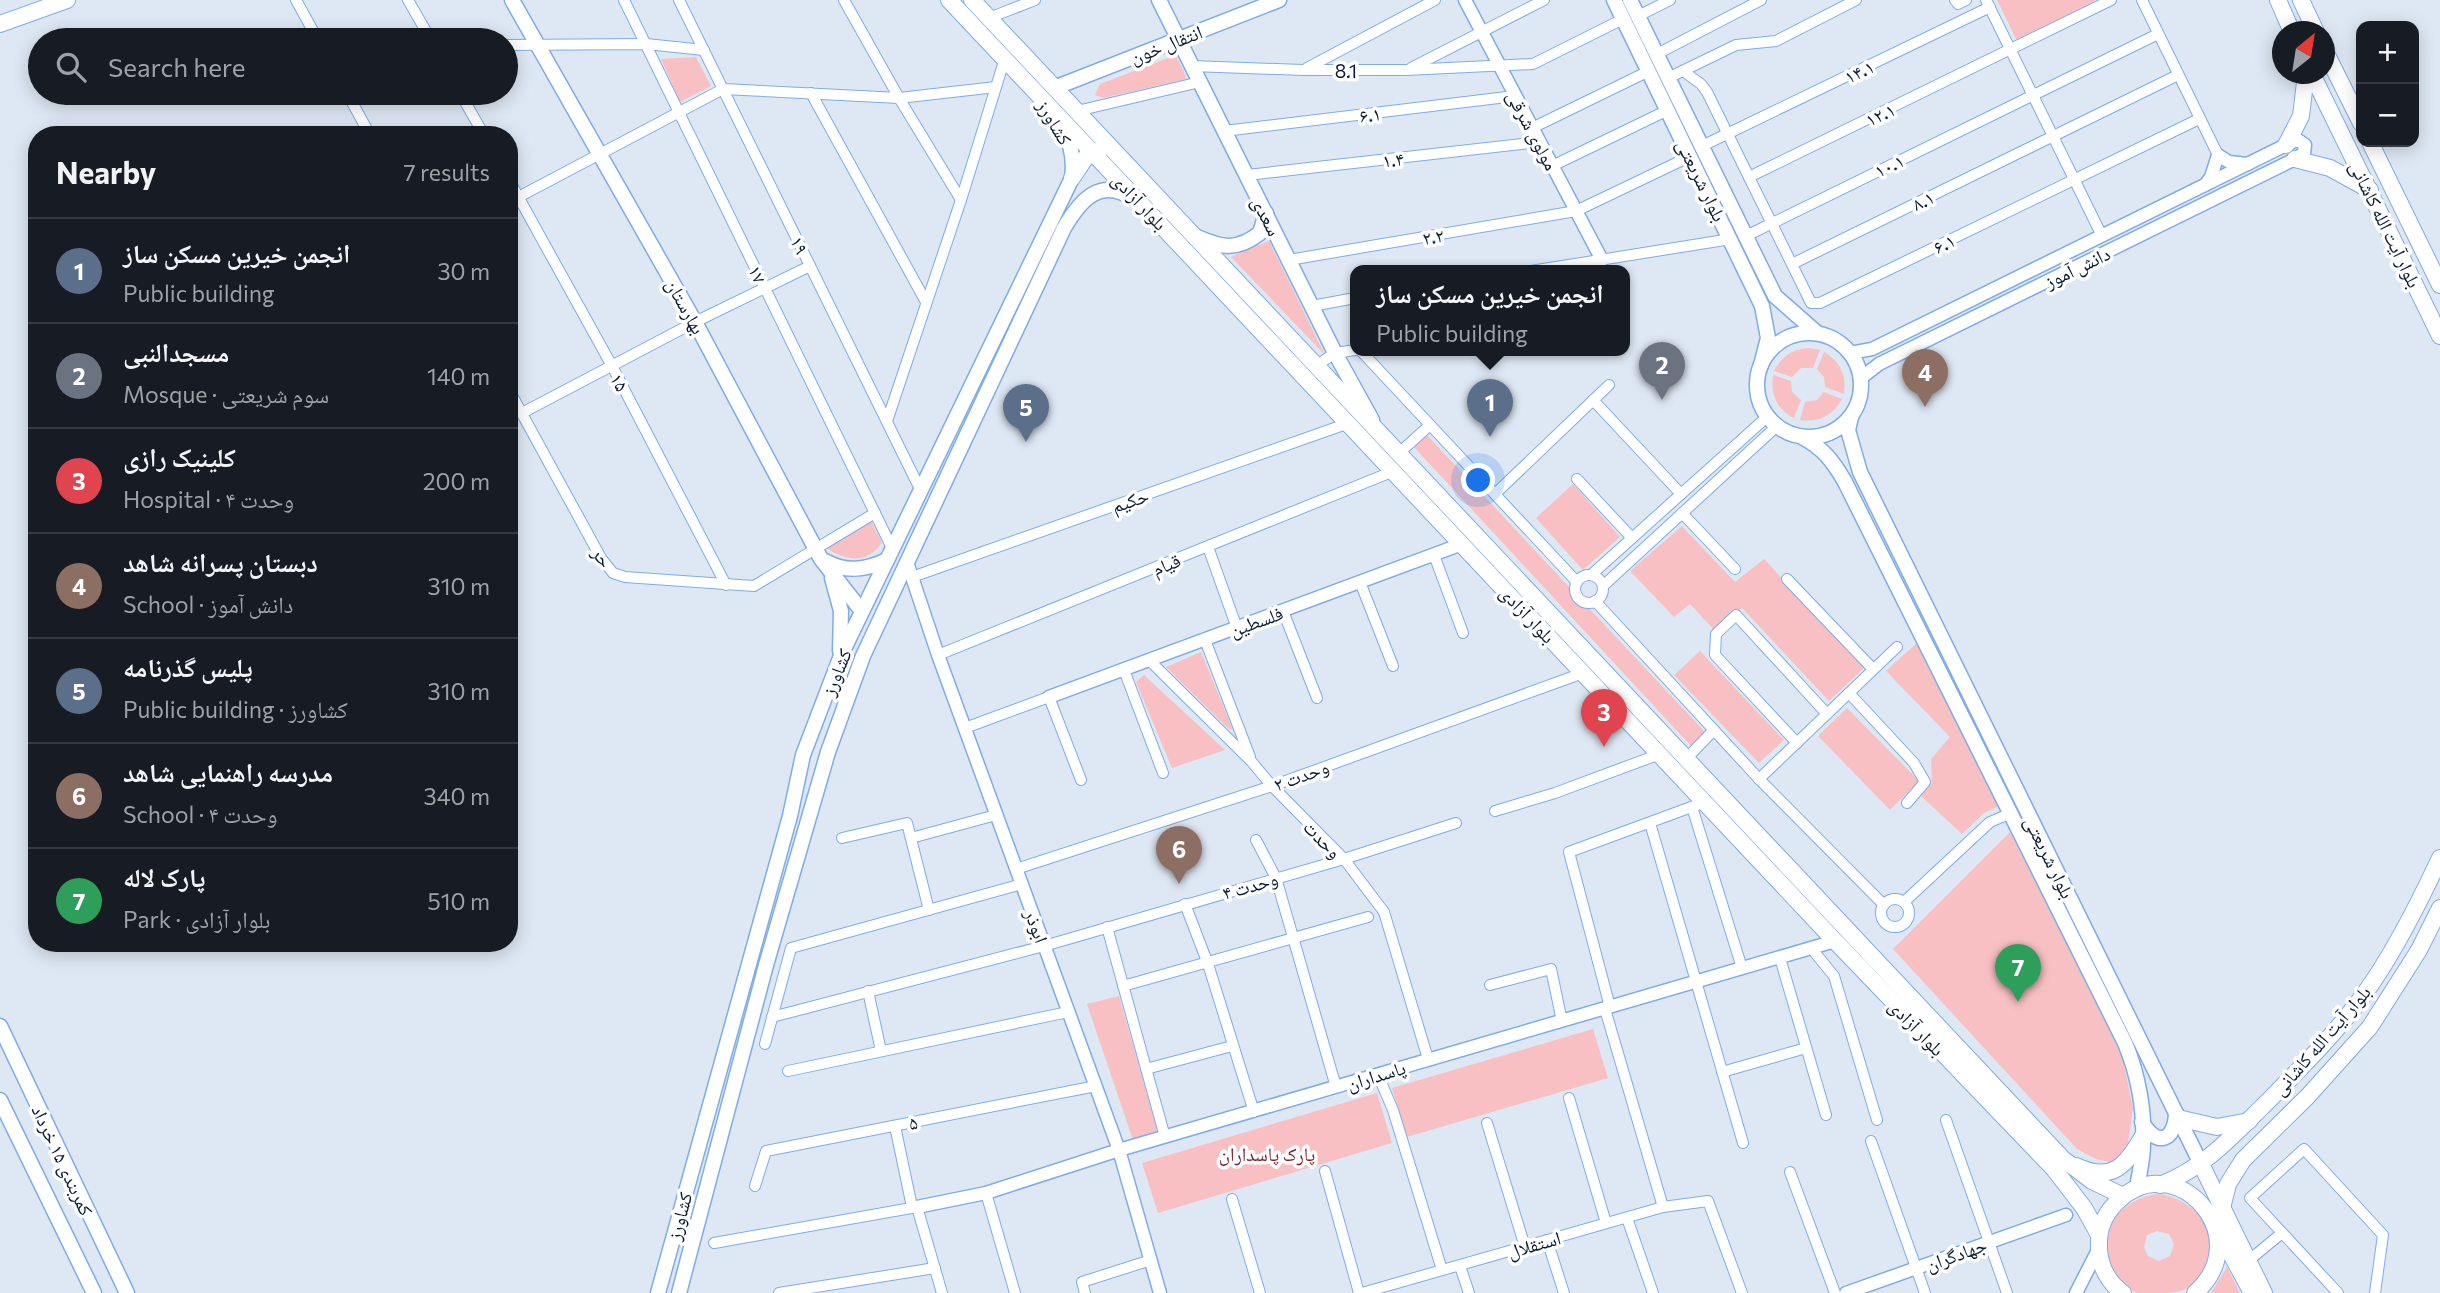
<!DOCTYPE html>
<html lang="en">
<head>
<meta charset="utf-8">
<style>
	:root { --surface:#171b24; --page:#20242c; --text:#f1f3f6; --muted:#9ea1a6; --line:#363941; --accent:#9f7023 }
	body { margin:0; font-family:Commissioner,"Noto Naskh Arabic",sans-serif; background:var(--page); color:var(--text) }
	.controls { position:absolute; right:21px; top:21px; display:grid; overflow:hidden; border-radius:14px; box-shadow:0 4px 18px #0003 }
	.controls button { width:63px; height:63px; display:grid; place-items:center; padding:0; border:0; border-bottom:2px solid var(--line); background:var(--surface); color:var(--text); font:35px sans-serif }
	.compass { position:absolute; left:2272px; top:21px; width:63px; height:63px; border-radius:50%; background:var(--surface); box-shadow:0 4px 18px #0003; rotate:30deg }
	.you { position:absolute; left:1479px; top:481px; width:24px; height:24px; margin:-18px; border:5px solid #fff; border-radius:50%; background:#1a73e8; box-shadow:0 0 0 10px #1a73e833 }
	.badge { display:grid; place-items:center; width:46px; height:46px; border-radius:50%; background:var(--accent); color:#fff; font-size:23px; font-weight:700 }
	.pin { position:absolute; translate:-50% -58px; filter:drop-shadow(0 2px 4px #0008) }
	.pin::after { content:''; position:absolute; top:37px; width:24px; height:21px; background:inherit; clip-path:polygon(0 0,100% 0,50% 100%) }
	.popup { position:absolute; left:1350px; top:265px; width:280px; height:91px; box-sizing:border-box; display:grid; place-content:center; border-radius:14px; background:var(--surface); filter:drop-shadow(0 2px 5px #0005); font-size:23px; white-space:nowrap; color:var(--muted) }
	.popup b { font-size:26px; color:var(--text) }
	.popup::after { content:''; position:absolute; left:50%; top:100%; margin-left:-14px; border:14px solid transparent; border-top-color:var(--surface) }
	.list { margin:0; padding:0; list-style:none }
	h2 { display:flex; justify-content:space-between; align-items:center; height:91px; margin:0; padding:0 28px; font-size:30px }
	h2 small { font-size:23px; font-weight:400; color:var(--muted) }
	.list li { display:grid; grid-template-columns:46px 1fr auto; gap:21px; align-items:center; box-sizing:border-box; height:105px; padding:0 28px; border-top:2px solid var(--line) }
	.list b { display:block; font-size:26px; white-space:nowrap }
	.list p { margin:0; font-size:23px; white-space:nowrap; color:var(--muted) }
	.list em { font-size:23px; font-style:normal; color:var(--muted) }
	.icon { flex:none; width:38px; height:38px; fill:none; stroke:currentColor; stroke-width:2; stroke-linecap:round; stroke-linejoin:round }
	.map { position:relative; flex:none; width:2440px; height:1293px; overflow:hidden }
	.search { position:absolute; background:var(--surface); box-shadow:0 4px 18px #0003; left:28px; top:28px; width:490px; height:77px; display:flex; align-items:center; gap:18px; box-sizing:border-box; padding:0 24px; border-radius:38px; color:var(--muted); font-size:26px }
	.panel { position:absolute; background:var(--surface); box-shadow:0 4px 18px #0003; left:28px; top:126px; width:490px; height:826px; border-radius:28px }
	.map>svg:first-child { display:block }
</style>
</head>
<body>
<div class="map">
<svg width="2440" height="1293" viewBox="0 0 2440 1293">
	<rect width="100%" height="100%" fill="#dee8f4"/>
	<g fill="#f8c0c3" fill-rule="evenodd">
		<path d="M1997,0H2096L2017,41Z"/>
		<path d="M1176,55L1187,79L1103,98L1095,95L1100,84Z"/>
		<path d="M696,57L711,86L680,102L661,59Z"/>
		<path d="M1269,241L1325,355L1231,257Z"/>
		<path d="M1809,348L1820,350L1813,368H1801L1792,377L1774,371C1782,356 1793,349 1809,348Z"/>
		<path d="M1824,352C1840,361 1847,376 1844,394L1825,387L1824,377L1817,369Z"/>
		<path d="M1773,375L1791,381L1792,392L1801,400L1794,418C1777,410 1770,394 1773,375Z"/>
		<path d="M1824,392L1842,399C1833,415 1819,423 1800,420L1805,402L1817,400Z"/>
		<path d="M1427,435L1705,732L1691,746L1414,447Z"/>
		<path d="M1573,484L1620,537L1583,570L1536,518Z"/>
		<path d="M870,520L882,542C868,565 845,561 825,547Z"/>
		<path d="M1682,526L1735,582L1764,559L1865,667L1829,701L1742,608L1714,630L1690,604L1674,617L1630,571Z"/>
		<path d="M1919,641L2001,805L1984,813L1962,834L1921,796L1932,783L1931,759L1950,737L1886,671Z"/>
		<path d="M1700,651L1784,740L1759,763L1674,675Z"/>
		<path d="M1201,652L1233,730L1229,729L1166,667Z"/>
		<path d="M1144,675L1225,750L1172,768L1136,682Z"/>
		<path d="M1847,708L1919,781L1890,810L1818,736Z"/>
		<path d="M2010,832L2122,1055L2133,1108L2127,1151L2114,1163L2096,1159L2077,1149L1893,949Z"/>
		<path d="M1119,996L1158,1133L1133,1140L1087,1004Z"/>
		<path d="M1593,1029L1608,1078L1407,1137L1392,1088Z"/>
		<path d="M1377,1093L1392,1143L1158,1213L1142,1163Z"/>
		<path d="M2158,1194C2193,1198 2222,1231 2206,1266C2197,1286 2184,1293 2164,1293C2156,1293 2145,1293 2137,1293C2129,1290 2121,1282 2117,1276C2090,1239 2118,1198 2158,1194ZM2157,1231L2169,1234L2174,1244L2170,1256L2159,1261L2148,1256L2144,1247L2147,1235Z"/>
		<path d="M2227,1267L2240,1293H2211Z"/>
	</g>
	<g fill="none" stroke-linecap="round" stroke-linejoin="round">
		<g stroke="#7eace7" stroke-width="12">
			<g id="minor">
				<path d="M296,0L318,40"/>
				<path d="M408,0L431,40"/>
				<path d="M624,0L892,548"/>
				<path d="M679,0L921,491"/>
				<path d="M844,0L899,98L961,200"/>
				<path d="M1955,0L1958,4L1966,0"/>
				<path d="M1986,0L2102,236"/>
				<path d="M2142,0L2218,155"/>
				<path d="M1638,16L1670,0"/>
				<path d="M989,18L1035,0"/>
				<path d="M506,45L646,44L704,50"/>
				<path d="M1657,54L1761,0"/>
				<path d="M1192,66L1303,70H1406L1533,64L1623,19"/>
				<path d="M1307,68L1435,0"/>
				<path d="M1411,68L1544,0"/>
				<path d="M1683,71L1701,84L1707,92L1811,303H1820L2199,119"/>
				<path d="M1668,78L1736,45L1776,41L1856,0"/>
				<path d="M347,93L370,135"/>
				<path d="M460,93L484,135"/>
				<path d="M811,93L926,302"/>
				<path d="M1077,111L1200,82"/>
				<path d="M1532,128L1649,71"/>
				<path d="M1224,131L1515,96"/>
				<path d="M1702,146L1990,7"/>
				<path d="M1552,166L1668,110"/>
				<path d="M1247,175L1539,142"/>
				<path d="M1749,177L2111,0"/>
				<path d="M509,180L612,366L726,585"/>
				<path d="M509,202L723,89L899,98L996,87"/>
				<path d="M1746,236L2158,34"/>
				<path d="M1289,260L1576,211L1691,156"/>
				<path d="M1792,264L2178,75"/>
				<path d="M1531,271L1731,239"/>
				<path d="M1312,306L1355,298"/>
				<path d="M1361,351L1577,582"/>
				<path d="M1316,366L1335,353L1355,350"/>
				<path d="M509,390L601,558L613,573L625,577L754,586L875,513"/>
				<path d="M1593,400L1681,494"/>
				<path d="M522,413L695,322L810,266"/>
				<path d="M887,421L961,200L1005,58"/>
				<path d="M1399,453L1430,425"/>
				<path d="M1577,479L1632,538"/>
				<path d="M1495,494L1609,385"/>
				<path d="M1682,513L1735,569"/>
				<path d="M1208,547L1237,628"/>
				<path d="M1434,555L1463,633"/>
				<path d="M1591,575L1768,416"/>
				<circle cx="1589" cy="589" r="14"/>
				<path d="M912,577L1349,423"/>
				<path d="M1787,579L1873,669"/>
				<path d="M1360,582L1393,666"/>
				<path d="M1603,586L1777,426"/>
				<path d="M1595,601L1759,779L1884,905"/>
				<path d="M1283,611L1317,698"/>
				<path d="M1205,640L1250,757"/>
				<path d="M938,655L1394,471"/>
				<path d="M1149,660L1251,761L1272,786L1344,859L1384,912L1428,1059"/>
				<path d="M1124,670L1163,773"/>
				<path d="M1849,693L1914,763L1925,782L1907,803"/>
				<path d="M965,728L1049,697L1081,780"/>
				<path d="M1797,743L1715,655L1716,634L1736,615L1827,714"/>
				<path d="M1686,759L1714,730"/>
				<path d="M1759,779L1897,647"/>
				<path d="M1692,807L1742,968"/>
				<path d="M1495,811L1555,793L1660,754"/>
				<path d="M1650,823L1743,1143"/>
				<path d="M842,838L907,823L929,910"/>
				<path d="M911,838L996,815"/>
				<path d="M1256,840L1276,878L1336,1087"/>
				<path d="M1016,869L1272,786L1583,673"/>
				<circle cx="1895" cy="913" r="14"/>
				<path d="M1904,902L1990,822L2009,814"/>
				<path d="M1185,904L1208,964L1254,1112"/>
				<path d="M1107,927L1165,1137"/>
				<path d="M1811,948L1834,976L1877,1120"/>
				<path d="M1780,958L1826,1115"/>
				<path d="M1490,985L1551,969L1562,1021"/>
				<path d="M1123,986L1368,917"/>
				<path d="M868,991L881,1051"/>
				<path d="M1610,1007L1569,852L1705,802"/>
				<path d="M1605,1009L1663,1207"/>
				<path d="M772,1017L1044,946L1344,859L1456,823"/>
				<path d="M765,1044L791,948L1022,884"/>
				<path d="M1146,1069L1232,1046"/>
				<path d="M788,1071L1068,1012"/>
				<path d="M1722,1072L1806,1048"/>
				<path d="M1378,1075L1393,1110L1442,1270"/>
				<path d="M1569,1098L1606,1223"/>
				<path d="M1946,1120L2007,1293"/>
				<path d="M1487,1123L1525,1247"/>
				<path d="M895,1126L912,1207"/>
				<path d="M1871,1141L1925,1293"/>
				<path d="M1325,1171L1359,1293"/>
				<path d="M1790,1172L1835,1293"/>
				<path d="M755,1186L766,1151L1096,1086"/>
				<path d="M986,1193L1015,1293"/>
				<path d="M1232,1199L1260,1293"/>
				<path d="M1627,1218L1653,1293"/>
				<path d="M1547,1240L1564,1293"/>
				<path d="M714,1243L917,1207L942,1293"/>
				<path d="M2248,1261L2282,1233"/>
				<path d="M1460,1266L1469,1293"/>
				<path d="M779,1293L935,1268"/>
				<path d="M1085,1293L1082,1282L1151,1260"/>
				<path d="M1362,1293L1663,1207L1708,1201L1742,1293"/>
				<path d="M2338,1293L2250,1198L2304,1149L2383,1235L2375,1293"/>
			</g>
		</g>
		<g stroke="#7eace7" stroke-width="15">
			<g id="tertiary">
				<path d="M1465,0L1602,260"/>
				<path d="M2205,185L2211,177L2218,155L2229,162L2248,164"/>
				<path d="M1850,353L1872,349L2294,141L2298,140L2305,145L2304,153L2295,159L1879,364L1861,378"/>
				<path d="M907,562L938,655L1119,1150L1160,1293"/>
				<path d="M1049,697L1462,544"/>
				<path d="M917,1207L986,1193L1119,1150L1835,941"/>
				<path d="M1846,1293L2066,1215"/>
				<path d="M2076,1293L2098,1250"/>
			</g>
		</g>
		<g stroke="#7eace7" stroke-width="17">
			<g id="secondary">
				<path d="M512,0L695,322L821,559L861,610"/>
				<path d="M1159,0L1335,353L1372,420"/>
				<path d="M1614,0L1762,306L1768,338L1761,365"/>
				<path d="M1630,0L1775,296L1817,333"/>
				<path d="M1054,88L1279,0"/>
				<path d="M1197,237C1222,248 1237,251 1260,233L1266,213"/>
				<circle cx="1809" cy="385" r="52"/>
				<path d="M1851,417L1848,430L1860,472L2201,1164"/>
				<path d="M1802,437C1823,448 1833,461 1845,482L2125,1043C2138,1074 2145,1111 2143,1145C2143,1159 2139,1174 2137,1189"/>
				<path d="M825,561C846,573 866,570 887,560"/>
				<path d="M832,578L841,611L840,651"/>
				<path d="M0,1026L127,1293"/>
				<path d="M0,1100L94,1293"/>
				<path d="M2142,1122C2156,1147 2175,1142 2176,1113"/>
				<path d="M658,1293L790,816L803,755L842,653L1072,178C1075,155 1070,139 1056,119"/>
				<path d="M679,1293L766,965L828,752L863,656L1064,228C1081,199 1101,176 1135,200"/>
			</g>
		</g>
		<g stroke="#7eace7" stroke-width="18">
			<g id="primary">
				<path d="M949,0L1835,941L2054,1169L2084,1208L2099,1235"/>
				<path d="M972,0L2063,1159L2092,1181L2123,1196"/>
				<path d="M2278,0L2292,32"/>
				<path d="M2301,0L2316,32"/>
				<path d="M0,24L67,0"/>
				<path d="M2324,49L2361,123"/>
				<path d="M2312,74L2440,336"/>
				<path d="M2370,142L2440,285"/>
				<path d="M2286,145L2301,116L2306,74"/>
				<path d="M2295,159L2330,168L2370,190"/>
				<path d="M1072,178L1088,154L1100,150"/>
				<path d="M2178,1118L2217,1127L2249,1121"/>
				<path d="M2201,1164L2264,1293"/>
				<path d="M2076,1166C2112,1183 2126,1166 2143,1136"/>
				<path d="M2160,1185C2202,1169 2230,1139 2261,1108C2297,1072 2335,1035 2365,993C2394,953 2419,903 2440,858"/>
				<path d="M2222,1208L2228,1184L2243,1160L2308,1096L2370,1027L2419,950L2440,908"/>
				<path d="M2220,1234L2252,1293"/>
				<path d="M2123,1293C2106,1281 2098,1262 2099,1242C2099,1225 2107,1211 2119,1200C2175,1147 2259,1236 2195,1293"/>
			</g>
		</g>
		<use href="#minor" stroke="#fff" stroke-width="10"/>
		<use href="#tertiary" stroke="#fff" stroke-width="12"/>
		<use href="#secondary" stroke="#fff" stroke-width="14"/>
		<use href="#primary" stroke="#fff" stroke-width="16"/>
	</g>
	<g text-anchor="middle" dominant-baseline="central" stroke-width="7" stroke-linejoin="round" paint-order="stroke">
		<g font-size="19" fill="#081a30" stroke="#fff">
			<text transform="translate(1166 44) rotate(-21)">انتقال خون</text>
			<text x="1346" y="70">8.1</text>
			<text transform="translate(1859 71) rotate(-26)">۱۴.۱</text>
			<text transform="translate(1370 114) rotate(-7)">۶.۱</text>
			<text transform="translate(1880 114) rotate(-26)">۱۲.۱</text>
			<text transform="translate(1055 122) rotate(59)">کشاورز</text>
			<text transform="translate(1533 130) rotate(62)">مولوی شرقی</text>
			<text transform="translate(1393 159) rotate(-7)">۱.۴</text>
			<text transform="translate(1889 165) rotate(-26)">۱۰.۱</text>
			<text transform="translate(1702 180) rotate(64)">بلوار شریعتی</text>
			<text transform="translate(1923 200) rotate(-26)">۸.۱</text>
			<text transform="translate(1140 201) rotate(47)">بلوار آزادی</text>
			<text transform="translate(1267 216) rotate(63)">سعدی</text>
			<text transform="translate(2386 224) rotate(64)">بلوار آیت الله کاشانی</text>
			<text transform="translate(1433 236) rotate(-10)">۲.۲</text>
			<text transform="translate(1944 243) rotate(-26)">۶.۱</text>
			<text transform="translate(800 245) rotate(64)">۱۹</text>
			<text transform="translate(2077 267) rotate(-26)">دانش آموز</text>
			<text transform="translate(758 274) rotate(64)">۱۷</text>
			<text transform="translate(686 306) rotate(61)">بهارستان</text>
			<text transform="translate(620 382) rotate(62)">۱۵</text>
			<text transform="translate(1130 500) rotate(-19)">حکیم</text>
			<text transform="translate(603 557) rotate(56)">حر</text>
			<text transform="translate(1166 564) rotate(-22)">قیام</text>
			<text transform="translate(1528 614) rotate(47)">بلوار آزادی</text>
			<text transform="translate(1256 621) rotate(-20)">فلسطین</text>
			<text transform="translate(836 672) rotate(-68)">کشاورز</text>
			<text transform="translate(1301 775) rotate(-20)">وحدت ۲</text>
			<text transform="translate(1323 839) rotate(46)">وحدت</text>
			<text transform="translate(2050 857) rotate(64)">بلوار شریعتی</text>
			<text transform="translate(1250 885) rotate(-16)">وحدت ۴</text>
			<text transform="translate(1037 926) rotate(70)">ابوذر</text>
			<text transform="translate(1917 1027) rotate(46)">بلوار آزادی</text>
			<text transform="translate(2321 1040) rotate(-49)">بلوار آیت الله کاشانی</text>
			<text transform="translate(1376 1075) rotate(-17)">پاسداران</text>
			<text transform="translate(913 1122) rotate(-11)">۵</text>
			<text transform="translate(63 1160) rotate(65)">کمربندی ۱۵ خرداد</text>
			<text transform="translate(679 1216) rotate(-75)">کشاورز</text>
			<text transform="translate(1534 1244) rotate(-16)">استقلال</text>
			<text transform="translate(1956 1254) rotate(-20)">جهادگران</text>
		</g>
		<g font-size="19" fill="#751f2e" stroke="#fff">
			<text x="1267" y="1153">پارک پاسداران</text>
		</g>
	</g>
</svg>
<div class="controls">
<button>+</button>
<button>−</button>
</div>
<svg class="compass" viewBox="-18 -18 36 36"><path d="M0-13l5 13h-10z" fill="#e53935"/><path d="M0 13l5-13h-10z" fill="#9ea1a6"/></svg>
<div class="you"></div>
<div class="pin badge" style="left:1490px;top:437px;background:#5c6f8a">1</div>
<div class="popup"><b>انجمن خیرین مسکن ساز</b>Public building</div>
<div class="pin badge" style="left:1662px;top:400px;background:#6b7280">2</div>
<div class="pin badge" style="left:1604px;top:747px;background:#e0444e">3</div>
<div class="pin badge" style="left:1925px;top:407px;background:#8d6e63">4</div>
<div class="pin badge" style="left:1026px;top:442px;background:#5c6f8a">5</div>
<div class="pin badge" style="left:1179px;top:884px;background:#8d6e63">6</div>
<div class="pin badge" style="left:2018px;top:1002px;background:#2e9e5b">7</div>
<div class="search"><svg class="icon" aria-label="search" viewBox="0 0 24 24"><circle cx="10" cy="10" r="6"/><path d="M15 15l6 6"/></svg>Search here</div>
<section class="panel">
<h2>Nearby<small>7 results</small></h2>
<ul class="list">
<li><span class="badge" style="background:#5c6f8a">1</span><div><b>انجمن خیرین مسکن ساز</b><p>Public building</p></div><em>30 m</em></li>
<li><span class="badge" style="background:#6b7280">2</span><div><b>مسجدالنبی</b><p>Mosque · سوم شریعتی</p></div><em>140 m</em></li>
<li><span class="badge" style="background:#e0444e">3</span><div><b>کلینیک رازی</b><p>Hospital · وحدت ۴</p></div><em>200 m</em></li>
<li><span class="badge" style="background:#8d6e63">4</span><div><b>دبستان پسرانه شاهد</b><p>School · دانش آموز</p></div><em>310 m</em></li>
<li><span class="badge" style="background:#5c6f8a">5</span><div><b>پلیس گذرنامه</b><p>Public building · کشاورز</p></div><em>310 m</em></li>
<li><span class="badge" style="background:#8d6e63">6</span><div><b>مدرسه راهنمایی شاهد</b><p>School · وحدت ۴</p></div><em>340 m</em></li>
<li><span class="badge" style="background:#2e9e5b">7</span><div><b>پارک لاله</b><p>Park · بلوار آزادی</p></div><em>510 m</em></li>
</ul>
</section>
</div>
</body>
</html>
